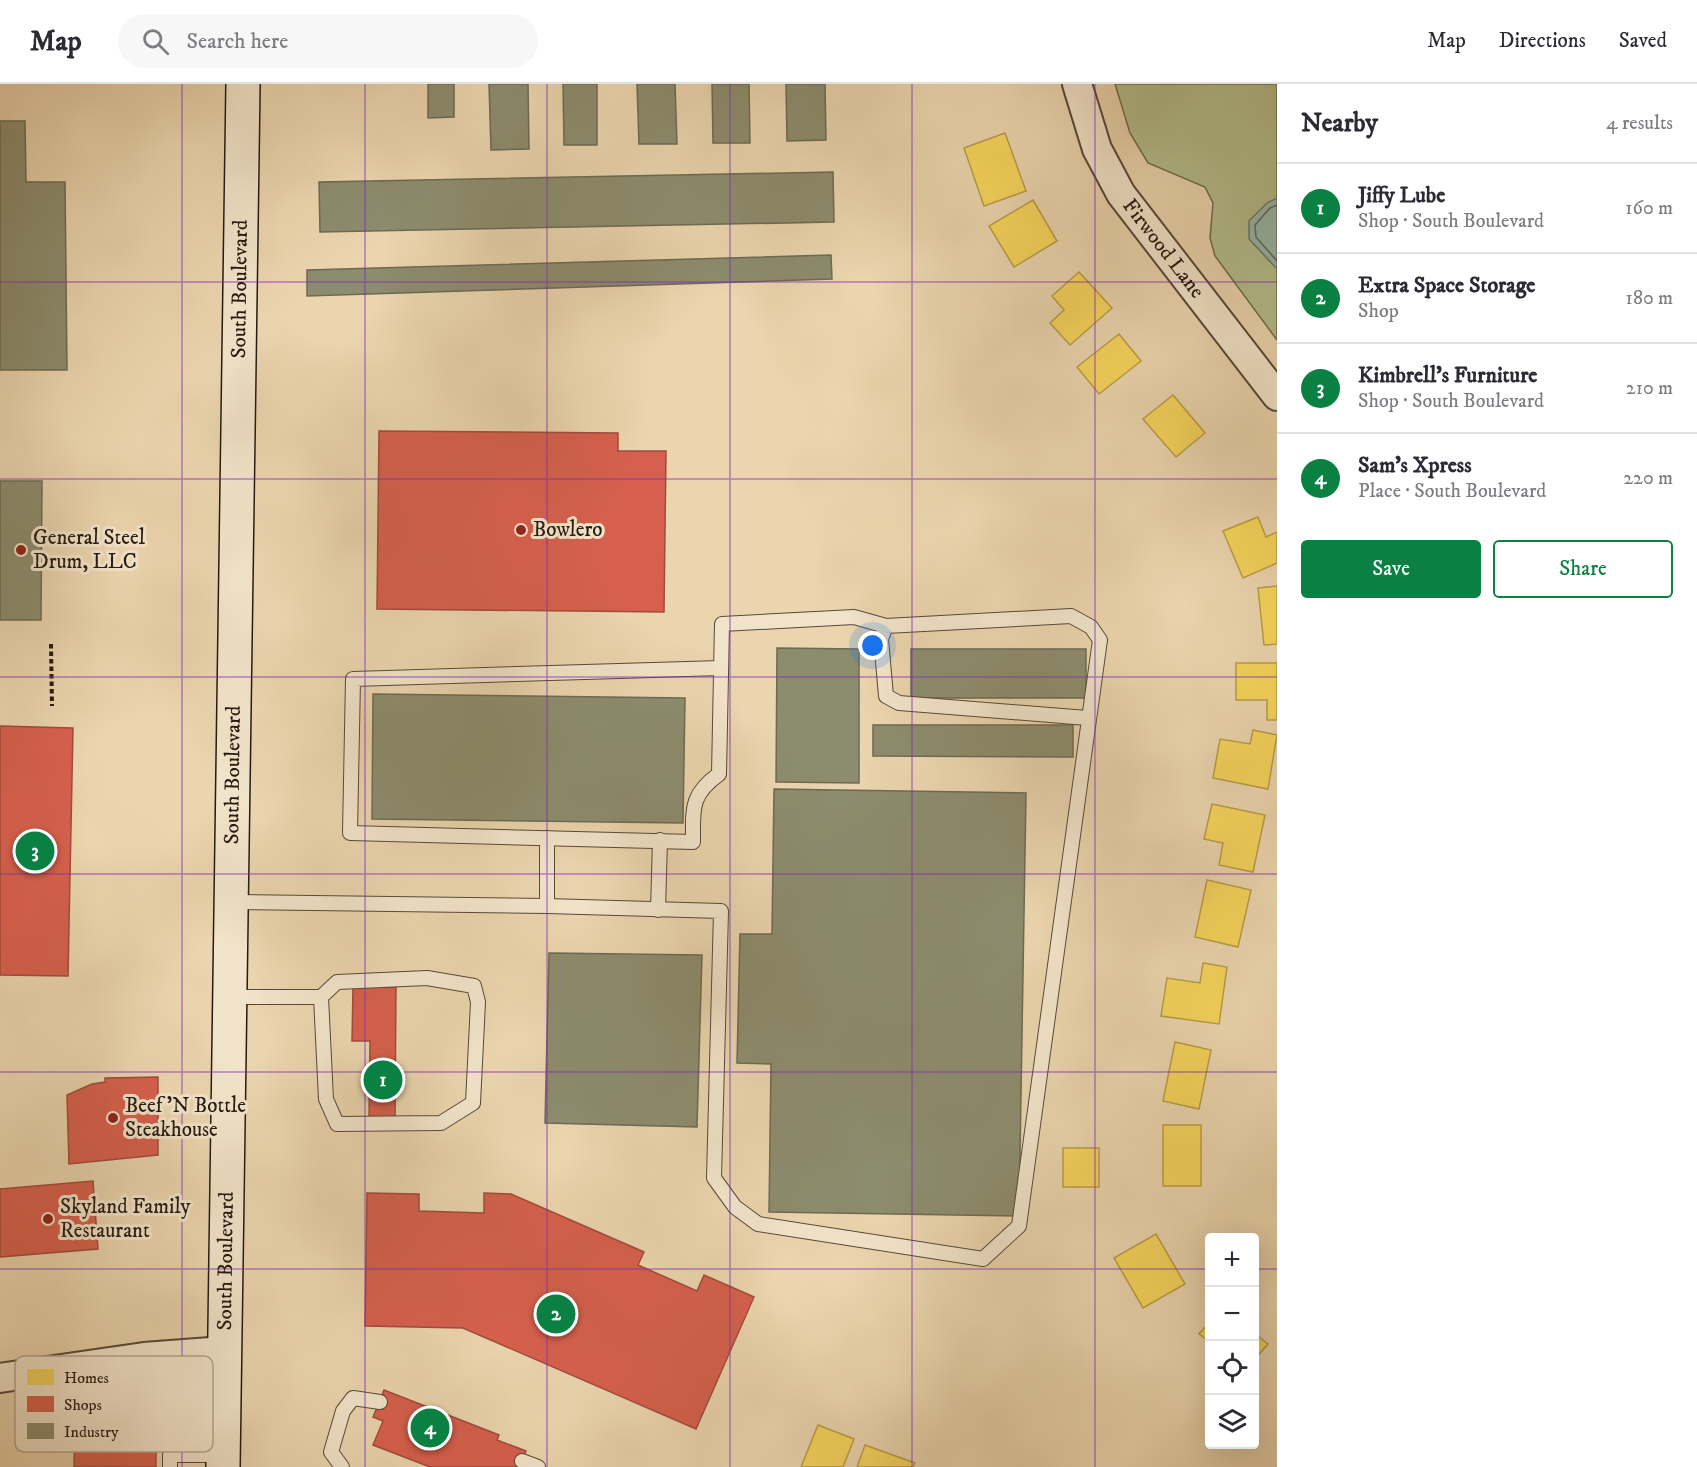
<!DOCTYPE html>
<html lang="en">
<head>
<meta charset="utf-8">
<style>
	:root { --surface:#fff; --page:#f7f7f7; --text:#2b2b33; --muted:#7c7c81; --line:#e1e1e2; --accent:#0b8043 }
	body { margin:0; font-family:"IM FELL DW Pica",serif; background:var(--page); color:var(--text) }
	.controls { position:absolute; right:18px; bottom:18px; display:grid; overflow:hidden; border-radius:6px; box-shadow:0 6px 24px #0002 }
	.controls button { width:54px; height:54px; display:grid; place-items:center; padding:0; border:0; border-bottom:2px solid var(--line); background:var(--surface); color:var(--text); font:30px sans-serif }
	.you { position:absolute; left:873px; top:562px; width:21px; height:21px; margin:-15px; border:4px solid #fff; border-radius:50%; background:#1a73e8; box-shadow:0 0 0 9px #1a73e833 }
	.badge { display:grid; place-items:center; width:39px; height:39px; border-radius:50%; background:var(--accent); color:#fff; font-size:20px; font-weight:700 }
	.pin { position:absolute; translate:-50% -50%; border:3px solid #fff; box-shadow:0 2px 6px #0006 }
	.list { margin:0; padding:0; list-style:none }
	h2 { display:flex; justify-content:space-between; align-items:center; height:78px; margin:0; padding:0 24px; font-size:26px }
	h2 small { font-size:20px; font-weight:400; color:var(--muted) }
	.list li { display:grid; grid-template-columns:39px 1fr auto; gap:18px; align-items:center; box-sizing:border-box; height:90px; padding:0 24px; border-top:2px solid var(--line) }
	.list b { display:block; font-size:22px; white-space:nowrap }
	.list p { margin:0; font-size:20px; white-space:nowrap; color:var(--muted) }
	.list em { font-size:20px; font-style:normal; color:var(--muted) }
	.actions { display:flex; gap:12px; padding:18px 24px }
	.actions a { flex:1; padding:14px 0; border:2px solid var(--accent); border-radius:6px; text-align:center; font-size:21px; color:var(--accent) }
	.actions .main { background:var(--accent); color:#fff }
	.icon { flex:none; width:33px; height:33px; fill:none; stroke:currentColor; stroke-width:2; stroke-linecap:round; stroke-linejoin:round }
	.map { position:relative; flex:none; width:1277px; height:1383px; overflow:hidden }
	header { display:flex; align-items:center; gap:36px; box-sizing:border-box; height:84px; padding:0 30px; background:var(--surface); border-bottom:2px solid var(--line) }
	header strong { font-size:28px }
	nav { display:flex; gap:33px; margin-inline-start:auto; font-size:21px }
	.search { width:420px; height:54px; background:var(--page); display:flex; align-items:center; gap:15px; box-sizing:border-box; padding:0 21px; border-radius:33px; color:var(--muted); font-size:22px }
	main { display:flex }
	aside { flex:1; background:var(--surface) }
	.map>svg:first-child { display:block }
</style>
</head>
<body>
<header>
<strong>Map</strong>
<div class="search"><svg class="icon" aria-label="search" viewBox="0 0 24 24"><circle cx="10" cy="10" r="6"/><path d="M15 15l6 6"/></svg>Search here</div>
<nav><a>Map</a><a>Directions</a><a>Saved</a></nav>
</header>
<main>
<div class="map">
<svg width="1277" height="1383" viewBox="0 0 1277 1383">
	<rect width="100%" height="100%" fill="#ebd5ae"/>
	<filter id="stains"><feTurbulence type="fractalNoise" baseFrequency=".00333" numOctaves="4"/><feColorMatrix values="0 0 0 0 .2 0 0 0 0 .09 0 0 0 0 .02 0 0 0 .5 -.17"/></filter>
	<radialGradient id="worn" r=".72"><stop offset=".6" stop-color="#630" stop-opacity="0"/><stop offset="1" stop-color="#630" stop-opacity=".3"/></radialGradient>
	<path fill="#b4be8d" stroke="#6d6c4f" stroke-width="1.5" d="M1115,0H1277V256L1215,172L1210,154L1213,119L1205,103L1148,79L1130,49Z"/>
	<path fill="#98b8ac" stroke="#6a796e" stroke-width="1.5" d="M1277,114V185L1249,155V137L1267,119Z"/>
	<g fill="#f6d55c" stroke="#b89d46" stroke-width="1.5">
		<path d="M1005,49L1026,107L984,122L964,64Z"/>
		<path d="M1033,116L1057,157L1014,183L989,142Z"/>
		<path d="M1079,188L1112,224L1070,261L1050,239L1064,226L1052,212Z"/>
		<path d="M1119,250L1141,277L1099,310L1077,283Z"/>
		<path d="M1173,311L1205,349L1176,373L1143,335Z"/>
		<path d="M1258,433L1266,453L1277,448V479L1243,494L1223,447Z"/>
		<path d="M1277,502V560L1264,561L1258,504Z"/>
		<path d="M1236,579H1277V636H1267V616H1236Z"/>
		<path d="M1253,646L1277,651L1268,705L1213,694L1220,655L1250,660Z"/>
		<path d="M1212,720L1265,731L1253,788L1219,781L1223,759L1204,755Z"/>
		<path d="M1207,796L1251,806L1238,863L1195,853Z"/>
		<path d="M1203,879L1227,883L1219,940L1161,932L1167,894L1200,899Z"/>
		<path d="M1175,958L1211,966L1199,1025L1163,1017Z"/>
		<rect x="1163" y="1041" width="38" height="61"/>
		<rect x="1063" y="1064" width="36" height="39"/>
		<path d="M1156,1150L1185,1200L1143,1224L1114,1174Z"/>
		<path d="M1210,1238V1258L1199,1250Z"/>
		<path d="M1254,1249L1268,1260L1254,1276Z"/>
		<path d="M818,1341L854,1355L843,1383H801Z"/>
		<path d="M865,1361L915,1379L913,1383H857Z"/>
	</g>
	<g fill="#d6604d" stroke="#a14b3b" stroke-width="1.5">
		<path d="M379,347L618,349V367H666L664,528L377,525Z"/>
		<path d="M0,642L73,644L68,892L0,891Z"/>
		<path d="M353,903H396L395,1036H369L370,957H352Z"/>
		<path d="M158,993V1071L69,1080L67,1011L92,1000L105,998V994Z"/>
		<path d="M93,1097L98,1165L0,1173V1105Z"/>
		<path d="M367,1109L419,1110V1127L484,1129V1109L511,1110L644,1168L638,1181L697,1207L704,1191L754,1213L696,1345L463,1244L365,1242Z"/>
		<path d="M384,1306L499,1351L497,1356L526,1367L520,1383H430L373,1361L383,1337L373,1333Z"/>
		<path d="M75,1332L156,1333V1383H74Z"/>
	</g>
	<g fill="#8c8c6e" stroke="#6d6a52" stroke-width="1.5">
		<path d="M428,0H454V33L428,34Z"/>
		<path d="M489,0H528L529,65L491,66Z"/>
		<path d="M563,0H597V61H564Z"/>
		<path d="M637,0H675L677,60H639Z"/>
		<path d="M712,0H749L750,59H713Z"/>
		<path d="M786,0H825L826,56L787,57Z"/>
		<path d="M0,37H25L26,98H65L67,286H0Z"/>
		<path d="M833,88L834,138L320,148L319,98Z"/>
		<path d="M831,171L832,195L307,212V186Z"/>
		<path d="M0,397H42L41,536H0Z"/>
		<path d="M777,564L859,565V699L776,698Z"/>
		<rect x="911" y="565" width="175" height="49"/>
		<path d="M373,610L685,614L683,739L372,735Z"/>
		<path d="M873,641H1073V673L873,672Z"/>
		<path d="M774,705L1026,709L1019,1132L769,1128L771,980L737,979L740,850H772Z"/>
		<path d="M549,869L702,871L697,1043L545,1039Z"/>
	</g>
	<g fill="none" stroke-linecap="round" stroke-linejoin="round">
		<path stroke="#5f695e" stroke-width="1.5" d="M1277,121L1270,124L1255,141L1256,153L1277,177"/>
		<g stroke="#574938" stroke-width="16">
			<g id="service">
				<path d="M721,584L353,595L350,749L693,758C693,725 690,711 719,690L722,540L854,533L886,542"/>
				<path d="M231,818L547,822L721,827L714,1094L735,1123L758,1140L983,1175L1019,1142L1100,556L1091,543L1071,532L886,542L881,555L886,612L899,619L1087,634"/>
				<path d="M547,822V754"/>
				<path d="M658,826L660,756"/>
				<path d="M230,913H321L337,898L427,894L474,902L478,918L473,1019L441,1039L337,1040L326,1015L321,913"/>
				<path d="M522,1377L538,1383"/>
				<path d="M170,1383V1371H223"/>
				<path d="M342,1383L331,1368L343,1327L353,1314L380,1318"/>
			</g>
		</g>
		<g stroke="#574938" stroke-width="32">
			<g id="minor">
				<path id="s1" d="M1077,0L1097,65L1121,110L1277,312"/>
				<path d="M0,1294L144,1273L224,1267"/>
			</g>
		</g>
		<g stroke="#261a11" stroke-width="36">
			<g id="secondary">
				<path id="s2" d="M223,1383L243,0"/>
			</g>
		</g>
		<path stroke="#261a11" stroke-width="4" stroke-dasharray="4.5 3" stroke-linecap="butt" d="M51,560L52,622"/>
		<use href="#service" stroke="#f2e4ca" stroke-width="14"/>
		<use href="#minor" stroke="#f2e4ca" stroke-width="28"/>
		<use href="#secondary" stroke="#f2e4ca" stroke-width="33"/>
	</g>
	<path fill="none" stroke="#7b2cbf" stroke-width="1.5" stroke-opacity="0.55" d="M182,0V1383M365,0V1383M547,0V1383M730,0V1383M912,0V1383M1095,0V1383M0,198H1277M0,395H1277M0,593H1277M0,790H1277M0,988H1277M0,1185H1210M1254,1185H1277"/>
	<g fill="#8f2418" stroke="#f2e4ca" stroke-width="2">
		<circle cx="521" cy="446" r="6"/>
		<circle cx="21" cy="466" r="6"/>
		<circle cx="113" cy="1034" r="6"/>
		<circle cx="48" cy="1135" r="6"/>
	</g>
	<g text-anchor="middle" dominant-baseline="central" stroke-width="6" stroke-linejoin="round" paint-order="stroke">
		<g font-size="21" fill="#261a11" stroke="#f2e4ca">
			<text stroke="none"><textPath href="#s1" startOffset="188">Firwood Lane</textPath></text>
			<text stroke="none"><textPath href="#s2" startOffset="1178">South Boulevard</textPath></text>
			<text stroke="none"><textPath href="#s2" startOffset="692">South Boulevard</textPath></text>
			<text stroke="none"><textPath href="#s2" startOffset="206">South Boulevard</textPath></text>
		</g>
		<g font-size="21" fill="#261a11" stroke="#f2e4ca" text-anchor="start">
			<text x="533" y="446">Bowlero</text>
			<text x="33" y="454">General Steel<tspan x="33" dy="24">Drum, LLC</tspan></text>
			<text x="125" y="1022">Beef 'N Bottle<tspan x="125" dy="24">Steakhouse</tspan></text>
			<text x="60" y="1123">Skyland Family<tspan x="60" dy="24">Restaurant</tspan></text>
		</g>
	</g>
	<rect x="15" y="1272" width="198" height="96" rx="9" fill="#f2e4ca" stroke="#b5a792" stroke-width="1.5"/>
	<rect x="27" y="1285" width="27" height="16" fill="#f6d55c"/>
	<rect x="27" y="1312" width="27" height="16" fill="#d6604d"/>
	<rect x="27" y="1339" width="27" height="16" fill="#8c8c6e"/>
	<g font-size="16" fill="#261a11">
		<text x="64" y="1299">Homes</text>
		<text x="64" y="1326">Shops</text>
		<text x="64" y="1353">Industry</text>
	</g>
	<rect width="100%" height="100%" filter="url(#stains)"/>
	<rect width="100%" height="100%" fill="url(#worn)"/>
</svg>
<div class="controls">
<button>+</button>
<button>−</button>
<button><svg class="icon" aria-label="locate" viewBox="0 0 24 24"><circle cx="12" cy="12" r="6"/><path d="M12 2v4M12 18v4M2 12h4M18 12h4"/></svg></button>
<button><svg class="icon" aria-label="layers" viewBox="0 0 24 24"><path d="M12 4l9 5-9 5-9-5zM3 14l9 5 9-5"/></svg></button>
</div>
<div class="you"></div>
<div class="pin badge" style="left:383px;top:996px">1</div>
<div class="pin badge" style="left:556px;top:1230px">2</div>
<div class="pin badge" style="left:35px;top:767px">3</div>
<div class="pin badge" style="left:430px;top:1344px">4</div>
</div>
<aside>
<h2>Nearby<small>4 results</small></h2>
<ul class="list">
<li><span class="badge">1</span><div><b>Jiffy Lube</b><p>Shop · South Boulevard</p></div><em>160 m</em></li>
<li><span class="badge">2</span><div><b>Extra Space Storage</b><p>Shop</p></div><em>180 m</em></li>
<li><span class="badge">3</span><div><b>Kimbrell's Furniture</b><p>Shop · South Boulevard</p></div><em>210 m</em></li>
<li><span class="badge">4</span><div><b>Sam's Xpress</b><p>Place · South Boulevard</p></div><em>220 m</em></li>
</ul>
<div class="actions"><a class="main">Save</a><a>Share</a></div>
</aside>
</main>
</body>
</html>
